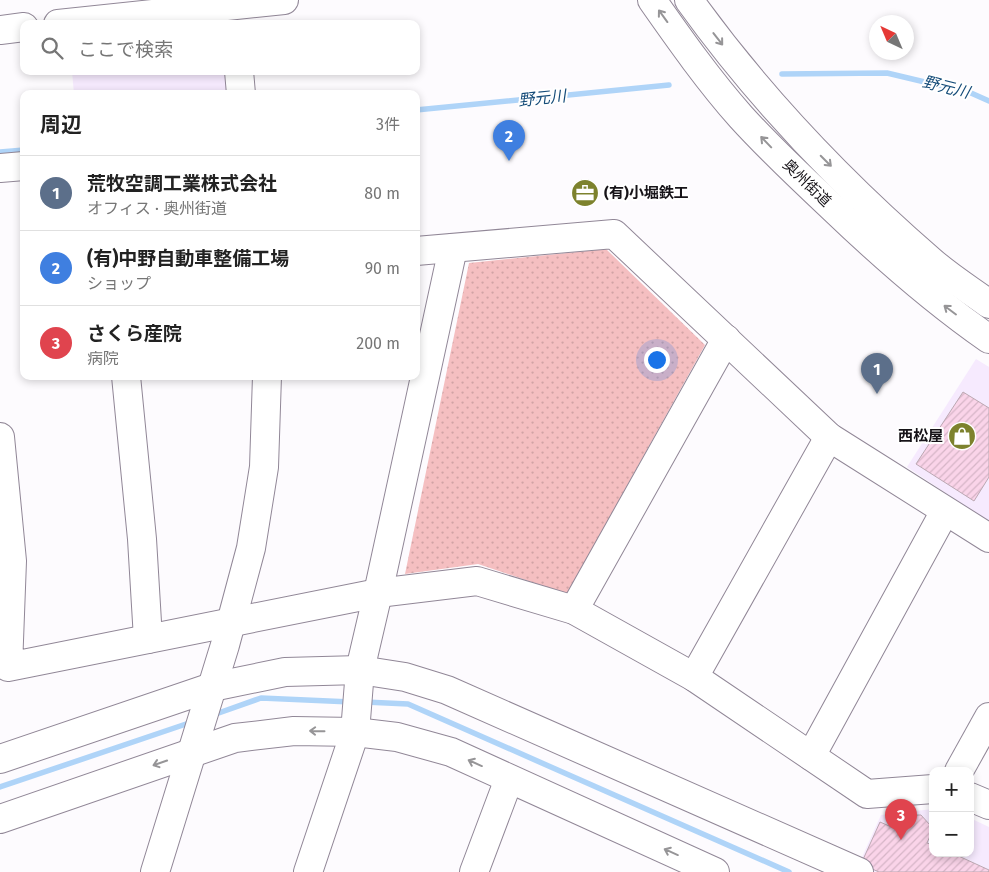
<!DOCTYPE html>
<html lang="ja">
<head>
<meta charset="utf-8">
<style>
	:root { --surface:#fff; --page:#f6f6f6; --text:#222; --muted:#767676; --line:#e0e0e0; --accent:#111827 }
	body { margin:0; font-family:"Fira Sans","Noto Sans JP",sans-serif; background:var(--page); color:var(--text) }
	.controls { position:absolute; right:15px; bottom:15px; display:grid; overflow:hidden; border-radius:10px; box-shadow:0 2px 8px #0003 }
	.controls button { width:45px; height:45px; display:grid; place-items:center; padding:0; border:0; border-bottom:1px solid var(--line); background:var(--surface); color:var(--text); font:25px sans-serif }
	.compass { position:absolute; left:869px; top:15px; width:45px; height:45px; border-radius:50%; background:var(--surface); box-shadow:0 2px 8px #0003; rotate:316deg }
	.you { position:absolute; left:656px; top:359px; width:18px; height:18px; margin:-12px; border:4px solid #fff; border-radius:50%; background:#1a73e8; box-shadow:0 0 0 8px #1a73e833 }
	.badge { display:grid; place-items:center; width:32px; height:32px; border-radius:50%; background:var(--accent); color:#fff; font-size:16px; font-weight:700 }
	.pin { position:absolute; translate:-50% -41px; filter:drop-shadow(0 1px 2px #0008) }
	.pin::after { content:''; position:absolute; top:26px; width:18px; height:15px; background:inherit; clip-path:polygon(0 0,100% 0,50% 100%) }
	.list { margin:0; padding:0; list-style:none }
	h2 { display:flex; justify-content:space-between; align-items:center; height:65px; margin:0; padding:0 20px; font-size:21px }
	h2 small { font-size:16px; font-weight:400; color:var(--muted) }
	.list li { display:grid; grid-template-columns:32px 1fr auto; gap:15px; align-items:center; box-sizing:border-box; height:75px; padding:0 20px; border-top:1px solid var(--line) }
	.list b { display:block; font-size:19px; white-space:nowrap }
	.list p { margin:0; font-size:16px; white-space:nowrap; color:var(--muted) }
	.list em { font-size:16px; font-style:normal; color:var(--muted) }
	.icon { flex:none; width:28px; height:28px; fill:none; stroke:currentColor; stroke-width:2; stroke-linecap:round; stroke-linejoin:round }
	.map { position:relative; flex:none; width:989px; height:872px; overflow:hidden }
	.search { position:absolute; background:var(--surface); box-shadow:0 2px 8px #0003; left:20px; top:20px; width:400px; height:55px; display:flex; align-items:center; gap:12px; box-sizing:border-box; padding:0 18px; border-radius:10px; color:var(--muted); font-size:19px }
	.panel { position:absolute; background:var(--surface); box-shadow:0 2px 8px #0003; left:20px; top:90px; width:400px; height:290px; border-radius:10px }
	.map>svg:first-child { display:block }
</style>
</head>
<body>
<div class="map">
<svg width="989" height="872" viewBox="0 0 989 872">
	<defs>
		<pattern id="grass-dots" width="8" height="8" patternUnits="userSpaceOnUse" patternTransform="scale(1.25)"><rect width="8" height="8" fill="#f5bfc1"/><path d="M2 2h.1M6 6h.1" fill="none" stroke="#d1a3a5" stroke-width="1.8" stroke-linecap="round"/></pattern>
		<pattern id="building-hatch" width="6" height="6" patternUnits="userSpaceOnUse" patternTransform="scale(1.25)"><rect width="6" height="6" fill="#fad4e9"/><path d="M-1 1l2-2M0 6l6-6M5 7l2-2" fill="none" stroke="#d6b5c7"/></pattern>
	</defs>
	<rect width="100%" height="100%" fill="#fdfbfe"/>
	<g fill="#f6eafe">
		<path d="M72,71H229L231,94H74Z"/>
		<path d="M976,359L989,367V522L907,467Z"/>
		<path d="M933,809V853H970V818L989,827V872H872L858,866L881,815Z"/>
	</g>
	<path fill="url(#grass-dots)" d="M606,249L705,345L567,594L478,564L405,574L469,263Z"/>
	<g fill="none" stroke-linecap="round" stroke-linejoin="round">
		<g stroke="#afd4f8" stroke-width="5.5">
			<path d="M782,74L887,73L971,93L989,101"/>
			<path d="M416,110L669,85"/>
			<path d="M0,152L24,150"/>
			<path d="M365,702L408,704L789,872"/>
			<path d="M213,715L261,698L351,702"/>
			<path d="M0,787L192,722"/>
		</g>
	</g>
	<g fill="url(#building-hatch)" stroke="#bba8b2">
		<path d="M963,392L989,408V477L974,501L916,464Z"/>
		<path d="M908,815H921L930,825V836L927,843L933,845V853H952L989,870V872H879L861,864L880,822L896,829L899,822Z"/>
	</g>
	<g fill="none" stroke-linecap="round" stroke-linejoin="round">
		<g stroke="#918797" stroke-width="30">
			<g id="minor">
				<path d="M239,71L241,94"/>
				<path d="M0,168L24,166"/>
				<path d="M416,251L614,234L829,437L989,538"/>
				<path d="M126,376L142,539L148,639"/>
				<path d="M0,437L12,561L8,667L378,593L477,581L574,610L694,677L867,794L933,789"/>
				<path d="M574,610L726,339"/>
				<path d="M694,677L829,437"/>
				<path d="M811,756L945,511"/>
				<path d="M0,759L212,687L285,672L360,670L405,677L447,690L859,872"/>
				<path d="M959,771L989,717"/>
				<path d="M970,797L989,805"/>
				<path d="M0,819L235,738L294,731L355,732L397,737L451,752L715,872"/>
				<path d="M155,872L225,645L251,548L264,467L267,376"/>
				<path d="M308,872L355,732L360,670L378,593L453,248"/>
				<path d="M474,872L509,779"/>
			</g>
		</g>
		<g stroke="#918797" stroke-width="30">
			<g id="highway">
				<path d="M652,0C680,40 709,81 741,117C770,149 802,179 833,208C882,255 933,300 989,339"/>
				<path d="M689,0C758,96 842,184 931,261C949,277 970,290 989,304"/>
				<path d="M58,24L284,0"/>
				<path d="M0,30L24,27"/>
			</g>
		</g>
		<use href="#minor" stroke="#fff" stroke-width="28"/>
		<use href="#highway" stroke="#fff" stroke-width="28"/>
	</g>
	<defs><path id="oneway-shaft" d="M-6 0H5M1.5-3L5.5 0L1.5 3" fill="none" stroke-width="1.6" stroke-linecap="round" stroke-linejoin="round" transform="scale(1.25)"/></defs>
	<g stroke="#969597">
		<use href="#oneway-shaft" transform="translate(663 16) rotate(-126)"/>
		<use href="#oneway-shaft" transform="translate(718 39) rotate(52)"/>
		<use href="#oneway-shaft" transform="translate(766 142) rotate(-134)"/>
		<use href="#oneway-shaft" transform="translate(826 161) rotate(45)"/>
		<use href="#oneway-shaft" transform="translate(950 310) rotate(-143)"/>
		<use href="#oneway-shaft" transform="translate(317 731) rotate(-179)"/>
		<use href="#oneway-shaft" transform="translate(160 763) rotate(161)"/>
		<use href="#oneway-shaft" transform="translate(475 763) rotate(-156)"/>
		<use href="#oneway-shaft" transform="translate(671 852) rotate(-156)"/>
	</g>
	<defs>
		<g id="office-disc" transform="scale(1.4375)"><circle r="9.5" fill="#7d822d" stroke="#fff"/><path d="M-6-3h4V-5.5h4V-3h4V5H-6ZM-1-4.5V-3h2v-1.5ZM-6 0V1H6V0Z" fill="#fff"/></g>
		<g id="shop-disc" transform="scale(1.4375)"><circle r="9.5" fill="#7d822d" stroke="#fff"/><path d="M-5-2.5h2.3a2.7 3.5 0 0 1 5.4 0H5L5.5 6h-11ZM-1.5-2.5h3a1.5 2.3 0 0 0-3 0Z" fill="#fff"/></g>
	</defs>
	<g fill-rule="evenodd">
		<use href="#office-disc" x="585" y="193"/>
		<use href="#shop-disc" x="962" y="436"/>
	</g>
	<g text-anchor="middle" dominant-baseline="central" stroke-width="4" stroke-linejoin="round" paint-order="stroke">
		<g font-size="15" fill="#161318" stroke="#fff">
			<text transform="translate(807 183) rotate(44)">奥州街道</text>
		</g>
		<g font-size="15" font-weight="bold" fill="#161318" stroke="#fff" text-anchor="start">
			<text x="604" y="193">(有)小堀鉄工</text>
			<text x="943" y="436" text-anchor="end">西松屋</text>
		</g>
		<g font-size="16" font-style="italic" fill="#154c79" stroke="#fff">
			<text transform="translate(946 87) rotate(14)">野元川</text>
			<text transform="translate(542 98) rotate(-6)">野元川</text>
		</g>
	</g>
</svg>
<div class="controls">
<button>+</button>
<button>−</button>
</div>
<svg class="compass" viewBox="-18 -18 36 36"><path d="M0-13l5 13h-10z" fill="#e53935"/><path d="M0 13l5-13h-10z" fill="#767676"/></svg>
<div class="you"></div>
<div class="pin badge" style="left:877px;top:394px;background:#5c6f8a">1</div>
<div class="pin badge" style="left:509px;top:161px;background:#3f7fe0">2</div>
<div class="pin badge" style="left:901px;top:840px;background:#e0444e">3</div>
<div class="search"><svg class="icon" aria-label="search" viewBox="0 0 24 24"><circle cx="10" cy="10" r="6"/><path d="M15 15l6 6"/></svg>ここで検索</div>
<section class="panel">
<h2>周辺<small>3件</small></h2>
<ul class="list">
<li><span class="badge" style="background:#5c6f8a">1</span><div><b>荒牧空調工業株式会社</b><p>オフィス · 奥州街道</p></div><em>80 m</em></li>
<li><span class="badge" style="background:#3f7fe0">2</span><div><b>(有)中野自動車整備工場</b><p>ショップ</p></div><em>90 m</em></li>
<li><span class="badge" style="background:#e0444e">3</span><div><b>さくら産院</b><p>病院</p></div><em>200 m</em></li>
</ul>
</section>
</div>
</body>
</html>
